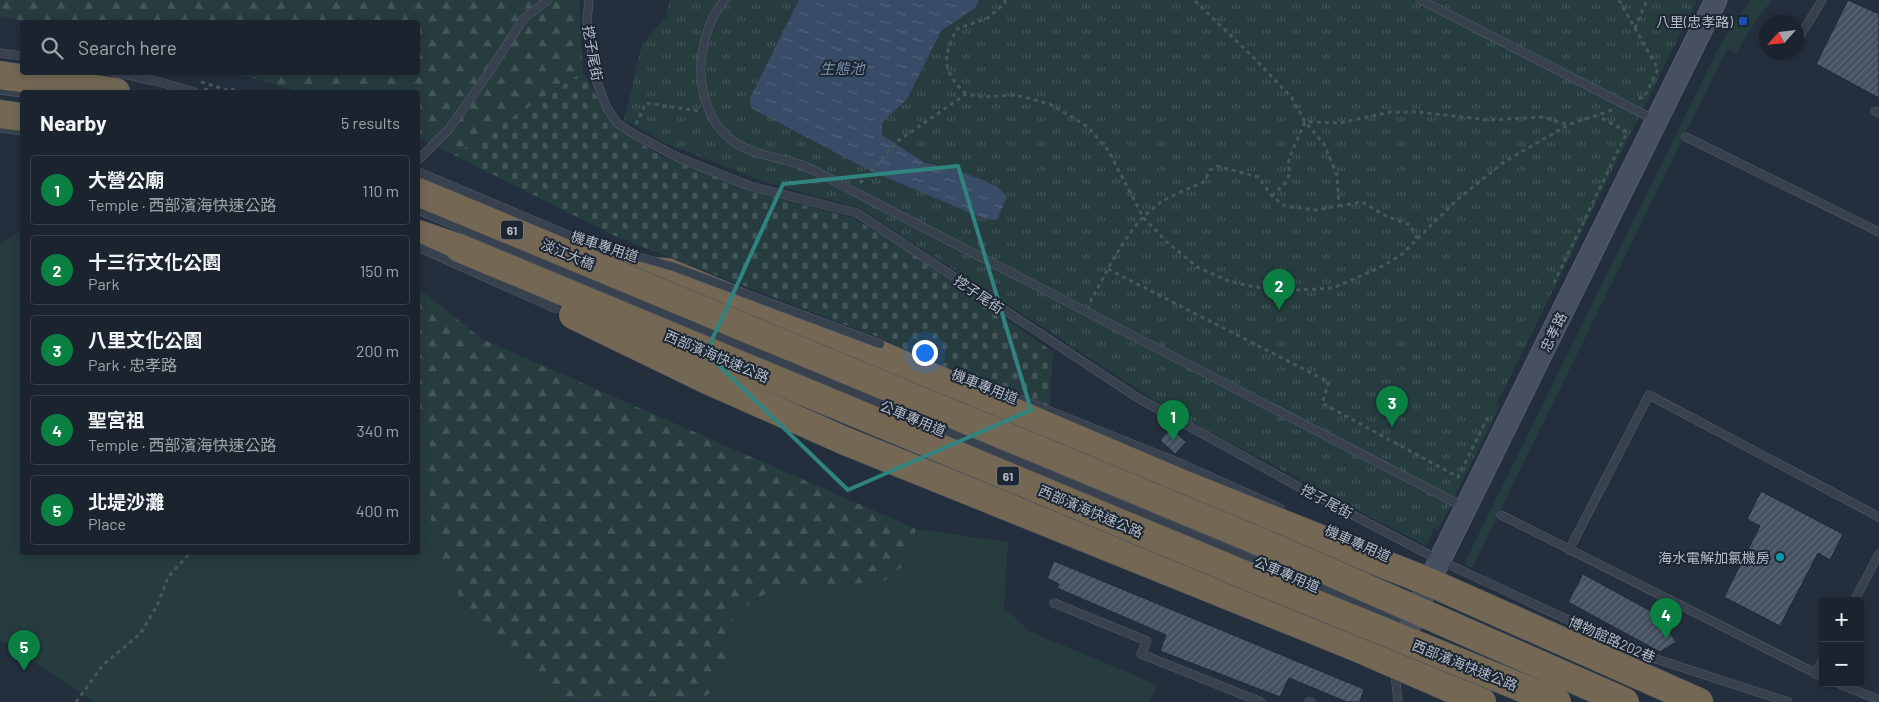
<!DOCTYPE html>
<html lang="en">
<head>
<meta charset="utf-8">
<style>
	:root { --surface:#1b232e; --page:#282f3a; --text:#f1f3f6; --muted:#a0a4aa; --line:#39404a; --accent:#0b8043 }
	body { margin:0; font-family:Barlow,"Noto Sans TC",sans-serif; background:var(--page); color:var(--text) }
	.controls { position:absolute; right:15px; bottom:15px; display:grid; overflow:hidden; border-radius:5px; box-shadow:0 2px 8px #0003 }
	.controls button { width:45px; height:45px; display:grid; place-items:center; padding:0; border:0; border-bottom:1px solid var(--line); background:var(--surface); color:var(--text); font:25px sans-serif }
	.compass { position:absolute; left:1759px; top:15px; width:45px; height:45px; border-radius:50%; background:var(--surface); box-shadow:0 2px 8px #0003; rotate:243deg }
	.you { position:absolute; left:924px; top:352px; width:18px; height:18px; margin:-12px; border:4px solid #fff; border-radius:50%; background:#1a73e8; box-shadow:0 0 0 8px #1a73e833 }
	.badge { display:grid; place-items:center; width:32px; height:32px; border-radius:50%; background:var(--accent); color:#fff; font-size:16px; font-weight:700 }
	.pin { position:absolute; translate:-50% -41px; filter:drop-shadow(0 1px 2px #0008) }
	.pin::after { content:''; position:absolute; top:26px; width:18px; height:15px; background:inherit; clip-path:polygon(0 0,100% 0,50% 100%) }
	.list { margin:0; padding:0; list-style:none }
	h2 { display:flex; justify-content:space-between; align-items:center; height:65px; margin:0; padding:0 20px; font-size:21px }
	h2 small { font-size:16px; font-weight:400; color:var(--muted) }
	.list li { display:grid; grid-template-columns:32px 1fr auto; gap:15px; align-items:center; box-sizing:border-box; height:70px; margin:0 10px 10px; padding:0 10px; border:1px solid var(--line); border-radius:5px }
	.list b { display:block; font-size:19px; white-space:nowrap }
	.list p { margin:0; font-size:16px; white-space:nowrap; color:var(--muted) }
	.list em { font-size:16px; font-style:normal; color:var(--muted) }
	.icon { flex:none; width:28px; height:28px; fill:none; stroke:currentColor; stroke-width:2; stroke-linecap:round; stroke-linejoin:round }
	.map { position:relative; flex:none; width:1879px; height:702px; overflow:hidden }
	.search { position:absolute; background:var(--surface); box-shadow:0 2px 8px #0003; left:20px; top:20px; width:400px; height:55px; display:flex; align-items:center; gap:12px; box-sizing:border-box; padding:0 18px; border-radius:5px; color:var(--muted); font-size:19px }
	.panel { position:absolute; background:var(--surface); box-shadow:0 2px 8px #0003; left:20px; top:90px; width:400px; height:465px; border-radius:5px }
	.map>svg:first-child { display:block }
</style>
</head>
<body>
<div class="map">
<svg width="1879" height="702" viewBox="0 0 1879 702">
	<defs>
		<pattern id="forest-firs" width="22" height="20" patternUnits="userSpaceOnUse" patternTransform="scale(1.25)"><rect width="22" height="20" fill="#263c3f"/><path d="M5 1l3.5 6h-7zM16 11l3.5 6h-7z" fill="#435659"/></pattern>
		<pattern id="cemetery-stones" width="16" height="16" patternUnits="userSpaceOnUse" patternTransform="scale(1.25)"><rect width="16" height="16" fill="#263c3f"/><path d="M2 7V4a2 2 0 0 1 4 0v3zM10 15v-3a2 2 0 0 1 4 0v3z" fill="#435659"/></pattern>
		<pattern id="park-tufts" width="24" height="20" patternUnits="userSpaceOnUse" patternTransform="scale(1.25)"><rect width="24" height="20" fill="#263c3f"/><path d="M3 7l-1-3M5 7V3M7 7l1-3M15 17l-1-3M17 17v-4M19 17l1-3" fill="none" stroke="#435659"/></pattern>
		<pattern id="water-ripples" width="26" height="14" patternUnits="userSpaceOnUse" patternTransform="scale(1.25)"><rect width="26" height="14" fill="#394c67"/><path d="M2 4q2-2 4 0t4 0M15 11q2-2 4 0t4 0" fill="none" stroke="#53647b"/></pattern>
		<pattern id="building-hatch" width="6" height="6" patternUnits="userSpaceOnUse" patternTransform="scale(1.25)"><rect width="6" height="6" fill="#455162"/><path d="M-1 1l2-2M0 6l6-6M5 7l2-2" fill="none" stroke="#5d6877"/></pattern>
	</defs>
	<rect width="100%" height="100%" fill="#242f3e"/>
	<g fill="#263c3f">
		<path d="M1750,0H1772L1755,22L1736,53L1727,49L1472,568L1464,564L1720,45Z"/>
		<path d="M22,230V552H418V421L430,422L429,474L432,537L457,594L556,702H95L0,640V245Z"/>
		<path d="M916,529L1008,542L1004,607L1029,631L1158,685L1148,702H687L708,695L731,664L733,614L779,585L882,583L905,564Z"/>
	</g>
	<g fill="url(#forest-firs)">
		<path d="M0,0H579L583,72L454,155L418,138V92H297L236,73L418,72V22H29L0,16Z"/>
		<path d="M418,288L482,339L916,529L905,564L882,583L779,585L733,614L731,664L708,695L687,702L553,701L457,594L432,537L429,474L430,423L418,421Z"/>
	</g>
	<path fill="url(#cemetery-stones)" d="M583,72L614,127L661,156L761,194L853,218L902,247L1053,352L1049,414L875,336L619,238L454,155Z"/>
	<path fill="url(#park-tufts)" d="M670,0H1697L1497,403L1500,405L1438,530L1434,528L1426,546L1171,411L860,208L765,182L665,143L624,120L642,45L666,17Z"/>
	<path fill="url(#water-ripples)" d="M799,0H979L975,8L941,31L907,99L882,123V135L925,163L957,170L994,185L1007,196L997,220L985,219L871,171L751,108L750,98Z"/>
	<g fill="url(#building-hatch)" stroke="#1f2835">
		<path d="M1848,0L1879,14V98L1816,64Z"/>
		<path d="M1171,428L1186,442L1175,454L1160,440Z"/>
		<path d="M1761,491L1843,534L1830,560L1818,553L1780,626L1724,597L1760,526L1747,519Z"/>
		<path d="M1054,561L1364,689L1360,702H1347L1289,678L1280,697L1160,651L1166,635L1057,588L1059,584L1047,578Z"/>
		<path d="M1583,574L1658,615L1676,642L1660,652L1568,602Z"/>
	</g>
	<g fill="none" stroke-linecap="round" stroke-linejoin="round">
		<g stroke="#565f6c" stroke-width="9">
			<g id="lane">
				<path d="M589,0L587,20L596,80L607,108L617,123L632,133L679,158L750,186L857,213L1138,398L1299,487L1441,561L1644,655L1788,702"/>
				<path d="M725,0C710,17 703,41 701,63C699,99 714,137 750,150C767,157 785,159 802,165C819,172 836,182 853,191L1464,507"/>
				<path d="M1421,0L1655,120"/>
				<path d="M1797,41L1822,0"/>
				<path d="M0,53L22,56"/>
				<path d="M114,72L160,82L194,92"/>
				<path d="M0,90L22,93"/>
				<path d="M1875,111L1879,113"/>
				<path d="M0,128L22,131"/>
				<path d="M1686,137L1879,232"/>
				<path d="M418,160L449,129L487,75L524,18L548,0"/>
				<path d="M1007,394L1182,464L1280,508"/>
				<path d="M1501,515L1823,677"/>
				<path d="M1160,521L1408,624"/>
				<path d="M1569,550L1649,395L1879,517"/>
				<path d="M1854,601L1879,554"/>
				<path d="M1054,603L1147,641L1141,654L1261,702"/>
				<path d="M1395,672L1398,702"/>
				<path d="M1815,674L1823,659"/>
				<path d="M1837,683L1879,700"/>
				<path d="M1309,702H1311"/>
			</g>
		</g>
		<g stroke="#565f6c" stroke-width="23">
			<path id="secondary" d="M1397,654L1429,582L1716,0"/>
		</g>
		<g stroke="#434c59" stroke-width="29">
			<g id="highway">
				<path d="M0,75L116,92"/>
				<path d="M0,114L22,117"/>
				<path d="M418,234L459,248"/>
				<path d="M607,270L667,272L744,304L878,354L1178,482L1429,582L1699,702"/>
				<path d="M845,441L1353,646L1482,702"/>
			</g>
		</g>
		<g stroke="#44595c" stroke-width="3" stroke-dasharray="4 4" stroke-linecap="butt">
			<path d="M1619,0L1658,69L1645,96L1638,99"/>
			<path d="M1635,28L1647,0"/>
			<path d="M201,82L234,92"/>
			<path d="M204,89L215,92"/>
			<path d="M231,89L244,92"/>
			<path d="M966,94C942,71 942,57 957,29L988,18L1005,3V0"/>
			<path d="M636,124L646,103L698,111"/>
			<path d="M860,183L898,141L966,94L984,97L1016,95L1050,104L1088,127L1108,150L1143,217L1167,242L1197,267L1231,282L1271,290H1296L1333,288L1379,268L1401,255L1458,199L1504,162L1568,125L1612,110"/>
			<path d="M1272,196L1285,183L1290,173L1288,164L1290,156L1305,122L1340,123L1390,112H1419L1488,120L1544,117L1568,125"/>
			<path d="M1339,206L1362,202L1386,216L1410,225L1418,240"/>
			<path d="M1108,269L1329,382L1322,403L1458,477L1488,417"/>
			<path d="M1554,283L1627,132L1598,116"/>
			<path d="M1090,302C1109,268 1129,222 1163,201C1176,193 1192,188 1205,181L1210,170L1217,166L1258,177L1272,196L1285,206L1315,210L1339,206L1337,175L1324,144L1305,122L1292,98L1254,58L1194,0"/>
			<path d="M76,702L103,665L140,634L157,606L168,577L191,552"/>
		</g>
		<use href="#lane" stroke="#38414e" stroke-width="8"/>
		<use href="#secondary" stroke="#465061" stroke-width="21"/>
		<use href="#highway" stroke="#746855" stroke-width="28"/>
		<g stroke="#565f6c" stroke-width="9" stroke-linecap="butt">
			<g id="lane-bridge">
				<path d="M418,172L582,241L674,267L880,344"/>
				<path d="M418,210L1160,521"/>
				<path d="M418,247L556,309"/>
			</g>
		</g>
		<g stroke="#434c59" stroke-width="29" stroke-linecap="butt">
			<g id="highway-bridge">
				<path d="M418,192L1275,548L1625,702"/>
				<path d="M459,248L1262,582L1557,702"/>
				<path d="M573,315L705,379L845,441"/>
			</g>
		</g>
		<use href="#lane-bridge" stroke="#38414e" stroke-width="8"/>
		<use href="#highway-bridge" stroke="#746855" stroke-width="28"/>
	</g>
	<path fill="none" stroke="#308480" stroke-width="4" stroke-linejoin="round" d="M958,166L1031,410L848,490L706,353L783,184Z"/>
	<rect fill="#1a4fb4" stroke="#1d2633" stroke-width="2" x="1738" y="16" width="10" height="10" rx="2.5"/>
	<circle fill="#0f9aa8" stroke="#1d2633" stroke-width="2" cx="1780" cy="557" r="5"/>
	<g text-anchor="middle" dominant-baseline="central" stroke-width="4" stroke-linejoin="round" paint-order="stroke">
		<g fill="#1d2633" stroke="#878f9c" stroke-width="1">
			<rect x="501" y="220.5" width="22" height="19" rx="4"/>
			<rect x="997" y="466.5" width="22" height="19" rx="4"/>
		</g>
		<g font-size="12" font-weight="bold" fill="#b4bcc9">
			<text x="512" y="230">61</text>
			<text x="1008" y="476">61</text>
		</g>
		<g font-size="14" fill="#b4bcc9" stroke="#1d2633" text-anchor="end">
			<text x="1733" y="21">八里(忠孝路)</text>
			<text x="1770" y="557">海水電解加氯機房</text>
		</g>
		<g font-size="14" fill="#b4bcc9" stroke="#1d2633">
			<text transform="translate(593 53) rotate(80)">挖子尾街</text>
			<text transform="translate(605 246) rotate(18)">機車專用道</text>
			<text transform="translate(568 254) rotate(23)">淡江大橋</text>
			<text transform="translate(979 294) rotate(34)">挖子尾街</text>
			<text transform="translate(1553 332) rotate(-64)">忠孝路</text>
			<text transform="translate(717 356) rotate(23)">西部濱海快速公路</text>
			<text transform="translate(985 386) rotate(22)">機車專用道</text>
			<text transform="translate(913 418) rotate(23)">公車專用道</text>
			<text transform="translate(1327 501) rotate(28)">挖子尾街</text>
			<text transform="translate(1091 511) rotate(23)">西部濱海快速公路</text>
			<text transform="translate(1358 543) rotate(24)">機車專用道</text>
			<text transform="translate(1287 574) rotate(23)">公車專用道</text>
			<text transform="translate(1612 639) rotate(24)">博物館路202巷</text>
			<text transform="translate(1465 665) rotate(22)">西部濱海快速公路</text>
		</g>
		<g font-size="15" font-style="italic" fill="#7c92b1" stroke="#1d2633">
			<text x="842" y="68">生態池</text>
		</g>
	</g>
</svg>
<div class="controls">
<button>+</button>
<button>−</button>
</div>
<svg class="compass" viewBox="-18 -18 36 36"><path d="M0-13l5 13h-10z" fill="#e53935"/><path d="M0 13l5-13h-10z" fill="#a0a4aa"/></svg>
<div class="you"></div>
<div class="pin badge" style="left:1173px;top:441px">1</div>
<div class="pin badge" style="left:1279px;top:310px">2</div>
<div class="pin badge" style="left:1392px;top:427px">3</div>
<div class="pin badge" style="left:1666px;top:639px">4</div>
<div class="pin badge" style="left:24px;top:671px">5</div>
<div class="search"><svg class="icon" aria-label="search" viewBox="0 0 24 24"><circle cx="10" cy="10" r="6"/><path d="M15 15l6 6"/></svg>Search here</div>
<section class="panel">
<h2>Nearby<small>5 results</small></h2>
<ul class="list">
<li><span class="badge">1</span><div><b>大營公廟</b><p>Temple · 西部濱海快速公路</p></div><em>110 m</em></li>
<li><span class="badge">2</span><div><b>十三行文化公園</b><p>Park</p></div><em>150 m</em></li>
<li><span class="badge">3</span><div><b>八里文化公園</b><p>Park · 忠孝路</p></div><em>200 m</em></li>
<li><span class="badge">4</span><div><b>聖宮祖</b><p>Temple · 西部濱海快速公路</p></div><em>340 m</em></li>
<li><span class="badge">5</span><div><b>北堤沙灘</b><p>Place</p></div><em>400 m</em></li>
</ul>
</section>
</div>
</body>
</html>
